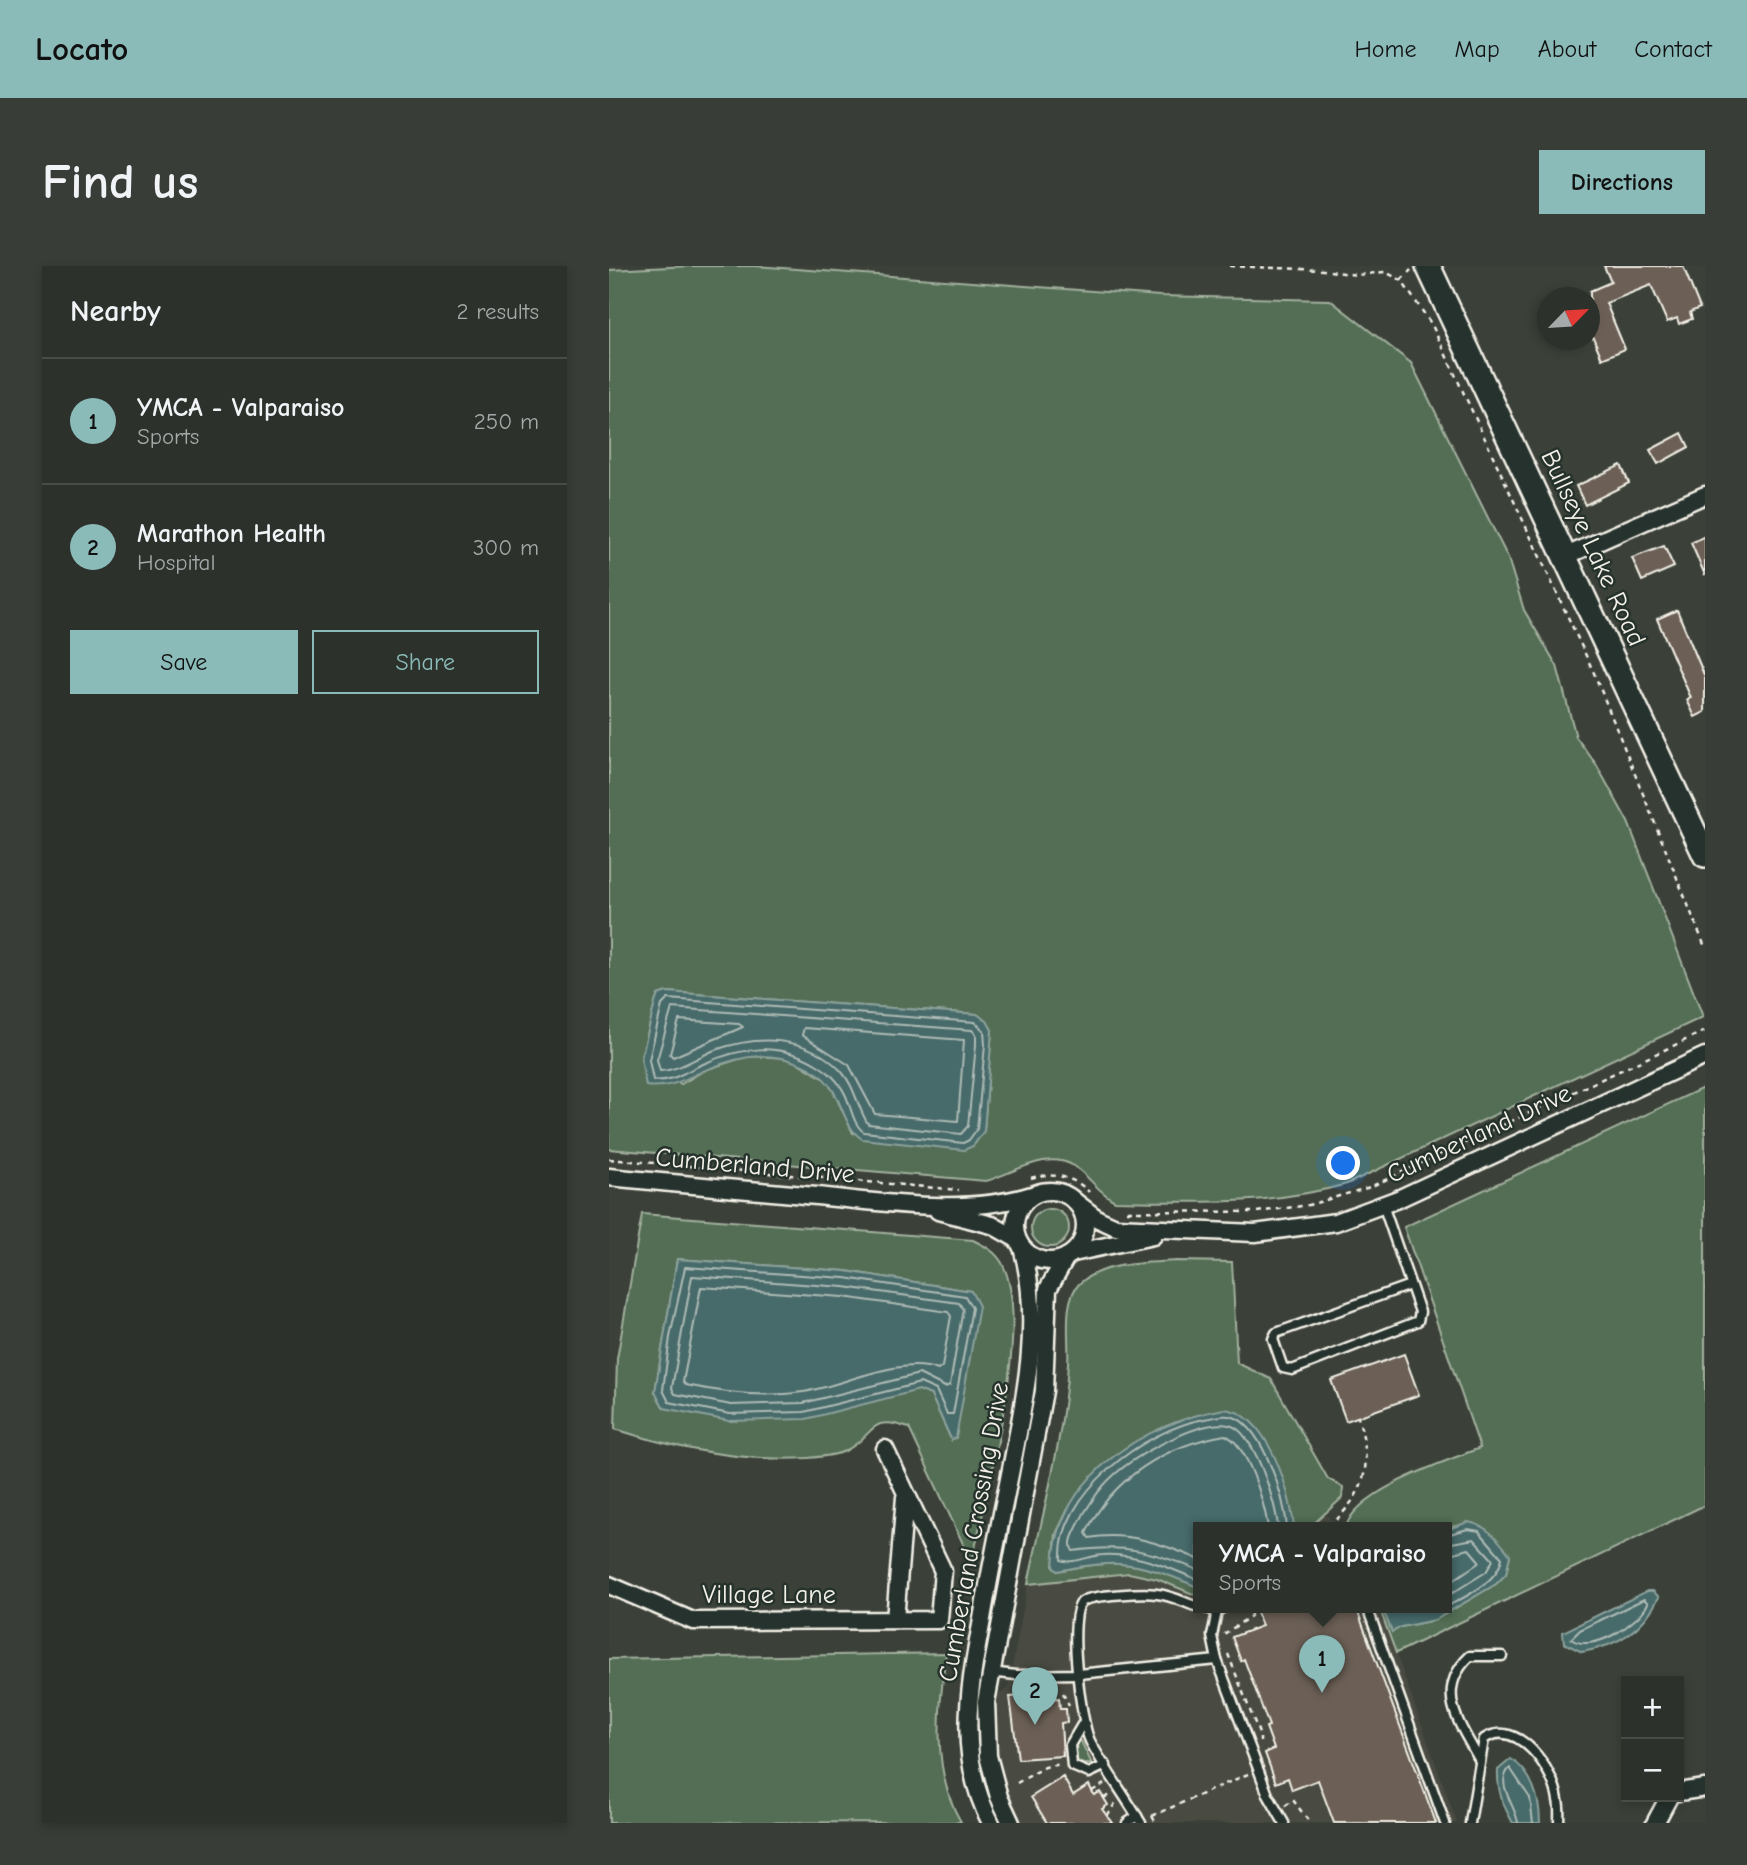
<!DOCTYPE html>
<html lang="en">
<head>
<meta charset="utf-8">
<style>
	:root { --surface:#2c312b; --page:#383d37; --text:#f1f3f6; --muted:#a6a9a9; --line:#484c47; --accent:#8bbbb9 }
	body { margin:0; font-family:"Comic Neue",sans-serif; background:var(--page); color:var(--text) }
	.controls { position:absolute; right:21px; bottom:21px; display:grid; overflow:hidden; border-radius:0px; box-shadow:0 4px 10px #0003 }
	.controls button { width:63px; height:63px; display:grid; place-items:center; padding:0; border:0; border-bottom:2px solid var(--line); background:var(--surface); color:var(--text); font:35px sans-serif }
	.compass { position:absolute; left:928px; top:21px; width:63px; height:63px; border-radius:50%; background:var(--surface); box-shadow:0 4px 10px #0003; rotate:65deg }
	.you { position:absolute; left:735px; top:898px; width:24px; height:24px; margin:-18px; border:5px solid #fff; border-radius:50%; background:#1a73e8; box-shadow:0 0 0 10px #1a73e833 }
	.badge { display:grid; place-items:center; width:46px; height:46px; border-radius:50%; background:var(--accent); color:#111; font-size:23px; font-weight:700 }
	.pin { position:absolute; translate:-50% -58px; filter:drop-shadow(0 2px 4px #0008) }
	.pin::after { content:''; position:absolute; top:37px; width:24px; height:21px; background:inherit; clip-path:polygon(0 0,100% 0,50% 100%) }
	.popup { position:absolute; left:584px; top:1256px; width:259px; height:91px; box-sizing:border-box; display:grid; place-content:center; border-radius:0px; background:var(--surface); filter:drop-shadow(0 2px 5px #0005); font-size:23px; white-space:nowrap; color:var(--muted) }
	.popup b { font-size:26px; color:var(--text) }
	.popup::after { content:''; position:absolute; left:50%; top:100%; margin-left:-14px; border:14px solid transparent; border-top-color:var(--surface) }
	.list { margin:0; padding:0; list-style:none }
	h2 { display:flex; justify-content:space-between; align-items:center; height:91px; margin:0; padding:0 28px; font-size:30px }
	h2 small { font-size:23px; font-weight:400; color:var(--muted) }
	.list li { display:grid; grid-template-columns:46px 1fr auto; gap:21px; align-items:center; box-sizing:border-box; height:126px; padding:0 28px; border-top:2px solid var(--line) }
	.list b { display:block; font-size:26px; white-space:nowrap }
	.list p { margin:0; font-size:23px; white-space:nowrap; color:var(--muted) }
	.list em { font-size:23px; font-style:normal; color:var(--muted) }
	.actions { display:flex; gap:14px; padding:21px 28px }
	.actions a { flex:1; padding:16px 0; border:2px solid var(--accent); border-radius:0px; text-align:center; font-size:24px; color:var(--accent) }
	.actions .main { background:var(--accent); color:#111 }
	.map { position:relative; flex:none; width:1096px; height:1557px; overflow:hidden; border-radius:0px }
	header { display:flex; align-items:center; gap:42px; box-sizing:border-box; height:98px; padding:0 35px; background:var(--accent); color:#111 }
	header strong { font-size:33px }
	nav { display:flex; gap:38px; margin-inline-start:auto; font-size:24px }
	.intro { display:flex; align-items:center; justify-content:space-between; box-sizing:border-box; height:168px; padding:0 42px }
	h1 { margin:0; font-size:49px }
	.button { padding:18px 32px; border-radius:0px; background:var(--accent); color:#111; font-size:24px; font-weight:700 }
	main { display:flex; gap:42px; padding:0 42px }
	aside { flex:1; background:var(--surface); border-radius:0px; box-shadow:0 4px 10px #0003 }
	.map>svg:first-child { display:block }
</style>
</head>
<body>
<header>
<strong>Locato</strong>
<nav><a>Home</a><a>Map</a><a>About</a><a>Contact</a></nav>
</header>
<div class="intro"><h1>Find us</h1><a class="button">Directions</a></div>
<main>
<aside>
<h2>Nearby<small>2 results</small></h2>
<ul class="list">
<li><span class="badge">1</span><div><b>YMCA - Valparaiso</b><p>Sports</p></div><em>250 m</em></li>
<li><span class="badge">2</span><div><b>Marathon Health</b><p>Hospital</p></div><em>300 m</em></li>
</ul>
<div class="actions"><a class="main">Save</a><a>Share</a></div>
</aside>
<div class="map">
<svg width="1096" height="1557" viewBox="0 0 1096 1557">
	<rect width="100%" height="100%" fill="#3b4139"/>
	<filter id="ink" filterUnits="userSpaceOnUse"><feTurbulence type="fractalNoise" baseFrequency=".0143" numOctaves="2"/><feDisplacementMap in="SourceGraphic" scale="14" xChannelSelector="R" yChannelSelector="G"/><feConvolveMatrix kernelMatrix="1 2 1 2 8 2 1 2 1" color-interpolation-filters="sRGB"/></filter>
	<g filter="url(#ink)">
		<g fill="#4a4b42">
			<path d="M716,1248L731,1261H701Z"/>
			<path d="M500,1307H520L548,1313L589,1330V1341H770L848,1557H408L386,1498L382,1440L387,1430L399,1423L419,1318Z"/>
		</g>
		<g fill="#526e55" stroke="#a3b09e" stroke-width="2" fill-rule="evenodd">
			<path d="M82,0H146L551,30L721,34L802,97L899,292L915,344L948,400L967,471L987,498L1019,556L1094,751L738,918C659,940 586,936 506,935C490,927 480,910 465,900C438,883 403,908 377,915L0,883V4ZM58,726L368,748L383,764L375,865L364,880L244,867L220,816L181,792L139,790L96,804L72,818L32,793L46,737L49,729Z"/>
			<path d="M1096,821V1239L787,1387L770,1341H773L783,1366L792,1361L826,1354L887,1318L897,1308L901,1289L885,1271L845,1260L837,1264V1261H737C747,1224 838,1195 871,1182L795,961Z"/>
			<circle cx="441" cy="962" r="19"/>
			<path d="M33,948L364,974C376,980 386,985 393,997C425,1057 376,1229 363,1297L300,1162C258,1147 267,1170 236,1185C226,1190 209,1191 198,1192C133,1196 68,1183 6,1163L8,1093ZM68,993L237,1005L362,1025L342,1173L322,1129L310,1124L55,1142L46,1126Z"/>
			<path d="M567,995L623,996L628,1097L662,1113L719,1213L734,1221L733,1232L701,1261H685L679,1232L459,1243L447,1268L444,1301L448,1305C512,1292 529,1296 589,1321V1330L548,1313L520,1307L419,1318C434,1245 455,1171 459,1097C461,1075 453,1035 470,1018C493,996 537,997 567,995Z"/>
			<path d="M429,1025H431L426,1139L392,1313L390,1296L429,1050Z"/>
			<path d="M337,1387C330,1442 322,1505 352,1556L0,1557V1393Z"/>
			<path d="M467,1474L472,1475L483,1498H474L468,1494Z"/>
		</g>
		<g fill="#476b6a" stroke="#8ca19c" stroke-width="2">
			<path d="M58,726L368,748L378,755L383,764L375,865L364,880L355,884L253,873C230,858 236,825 205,805C169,783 134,788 97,804C75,813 62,823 37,820L32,793L46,737L49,729Z"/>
			<path d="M68,993L237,1005L362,1025L370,1040L347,1172L342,1173L322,1129L310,1124L197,1153L120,1155L55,1142L46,1126Z"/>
			<path d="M615,1143C658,1146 681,1223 685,1261H589V1321C529,1296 512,1292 448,1305L444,1301C447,1211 535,1157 615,1143Z"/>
			<path d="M859,1256C878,1259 889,1273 901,1289L897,1308L887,1318L826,1354L792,1361L783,1366L773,1341H837V1264Z"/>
			<path d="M1038,1325H1044L1050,1331C1034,1364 1009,1380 973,1386L955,1377L954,1366Z"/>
			<path d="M902,1493C923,1506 931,1533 931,1557H904C894,1539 888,1525 889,1504Z"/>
		</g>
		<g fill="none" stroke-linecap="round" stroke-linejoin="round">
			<g stroke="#afbbb6" stroke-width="2">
				<path d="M59,733L366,756L375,765L376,779L368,863L360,874L354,877L255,866C244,859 242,840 236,828C229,814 220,806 207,798C170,776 132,781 94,798C77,805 63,817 44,814L40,794L53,739Z"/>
				<path d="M63,742L363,764L367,768V779L359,860L352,868L259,858C248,841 246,820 232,805C198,769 149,769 106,784C88,791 71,804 51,805L48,794Z"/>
				<path d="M70,754L130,758L134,761L64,791L61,788Z"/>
				<path d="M195,762L355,774L349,855L266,848L240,799L193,769Z"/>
				<path d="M76,1001L236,1012L356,1030L363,1042L344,1148H338L327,1124L311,1117L195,1146L121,1148L60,1136L54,1124L61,1071Z"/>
				<path d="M83,1010L235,1021L350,1037L354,1043L341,1119L336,1121L310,1108L194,1137L122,1139L66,1128L63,1122Z"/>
				<path d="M92,1021L234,1031L339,1046L342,1050L333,1101L329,1104C293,1089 233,1120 194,1126C155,1132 115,1127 77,1119L74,1116Z"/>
				<path d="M837,1269L859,1263L870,1265L893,1292C889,1316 858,1330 837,1341"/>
				<path d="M837,1278L865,1273L884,1294L877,1306L837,1331"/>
				<path d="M837,1289L860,1283L871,1296L837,1319"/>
				<path d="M589,1293C554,1278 518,1265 480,1272L477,1267C503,1212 557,1179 616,1169C639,1178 655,1237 659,1261"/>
				<path d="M589,1304C540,1284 516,1278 464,1285C459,1278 464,1269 468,1261C476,1244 490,1222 505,1209C526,1190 590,1153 620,1159C645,1164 667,1237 669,1261"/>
				<path d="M589,1314C559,1301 527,1287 494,1289C481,1289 464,1299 452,1294C448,1228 536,1164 595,1153C605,1152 617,1147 627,1152C655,1165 675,1231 678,1261"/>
				<path d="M1035,1333L1039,1337C1030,1358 983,1388 962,1373L971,1364Z"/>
				<path d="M909,1557C907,1540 885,1517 901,1502L921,1532L924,1557"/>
			</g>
		</g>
		<g fill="#6c6156" stroke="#f4f1e8" stroke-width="2">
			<path d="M995,0H1074L1091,42L1081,46L1083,53L1070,58L1068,52L1058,56L1042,19L997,37L1016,83L993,93L981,64V25L1002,16Z"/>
			<path d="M1073,167L1080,181L1049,198L1041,184Z"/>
			<path d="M1012,199L1020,217L976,239L967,220Z"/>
			<path d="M1096,270V309L1082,277Z"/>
			<path d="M1055,280L1065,301L1033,315L1023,292Z"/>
			<path d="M1068,344L1096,411V446L1086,451L1078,434L1082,432L1048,353Z"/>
			<path d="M795,1088L810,1129L737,1155L722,1114Z"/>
			<path d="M646,1341H747L827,1557H725L709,1514L683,1524L679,1512L667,1517L656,1487L665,1483L657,1461L660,1460L635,1393L632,1395L623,1371L653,1360Z"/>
			<path d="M427,1429V1434L450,1432L451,1443H457L458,1456L452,1457L454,1490L409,1493L401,1431Z"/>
			<path d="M454,1511L464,1529L480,1519L485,1529L491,1526L499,1539L493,1543L503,1557H438L422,1531Z"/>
		</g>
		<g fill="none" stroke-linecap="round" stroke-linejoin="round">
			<g stroke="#f4f1e8" stroke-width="13">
				<g id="lane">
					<path d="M774,939L811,1046L809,1055L683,1104L674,1102L664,1073L667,1067L801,1019"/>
					<path d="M591,1341L608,1345L616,1341"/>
					<path d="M758,1341L836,1557"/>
					<path d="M608,1345L603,1370L608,1394L659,1529L675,1557"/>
					<path d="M381,1406L407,1409L470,1408L608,1394"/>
					<path d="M474,1457L461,1479L463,1500L480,1507L497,1499"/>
					<path d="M871,1495C851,1458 824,1425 861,1390H893"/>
					<path d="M518,1557L528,1550"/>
					<path d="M532,1557C516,1530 496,1503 481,1475C472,1457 457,1345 474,1335C484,1329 535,1326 548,1328C562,1329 576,1337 589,1341"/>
					<path d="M861,1557L875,1473C909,1451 945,1504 949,1534C951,1542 950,1550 950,1557"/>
				</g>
			</g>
			<g stroke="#f4f1e8" stroke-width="21">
				<g id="street">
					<path d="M957,290L1096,229"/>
					<path d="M0,911C69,918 139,924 208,930C278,937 358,950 426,928"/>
					<circle cx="441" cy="960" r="35"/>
					<path d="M468,937L489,953L507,961L646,967L727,956L789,933L1096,790"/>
					<path d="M329,945L383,959L408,973"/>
					<path d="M464,987L544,970"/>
					<path d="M0,1319L84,1355L330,1354L334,1305L276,1183"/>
					<path d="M286,1354L296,1231"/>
					<path d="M1070,1526L1096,1522"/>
					<path d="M382,1557C348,1493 359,1427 372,1359C380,1310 390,1262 400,1213C415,1137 434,1057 413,981"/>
					<path d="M402,1557L390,1531L379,1490L377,1436L435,1125L439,1023L457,991"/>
					<path d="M1046,1557L1060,1531"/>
				</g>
			</g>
			<g stroke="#f4f1e8" stroke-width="28">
				<path id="secondary" d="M819,0L1096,589"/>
			</g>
			<g stroke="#f4f1e8" stroke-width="2.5" stroke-dasharray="5 5" stroke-linecap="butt">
				<path d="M621,0L714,4L748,9L776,6L792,14L823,59L985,407L1096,681"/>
				<path d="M792,14L802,4"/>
				<path d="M0,893L350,924"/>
				<path d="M422,912C442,906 465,910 480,926"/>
				<path d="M518,945L648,946L700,939L761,921L1096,765"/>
				<path d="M720,1261C758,1225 764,1201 749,1151"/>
				<path d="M615,1368L642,1350L641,1341"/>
				<path d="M619,1388L651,1470V1476"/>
				<path d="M454,1427L460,1439"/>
				<path d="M408,1517L436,1501L452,1498"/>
				<path d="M483,1525L495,1518"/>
				<path d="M495,1532L502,1528"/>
				<path d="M676,1540L684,1534L701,1557"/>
				<path d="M498,1550L507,1536"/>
				<path d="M543,1550L639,1508"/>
				<path d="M543,1550L547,1557"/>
			</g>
			<use href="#lane" stroke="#26332d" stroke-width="8"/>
			<use href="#street" stroke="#26332d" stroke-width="16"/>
			<use href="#secondary" stroke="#26332d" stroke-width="23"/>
		</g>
	</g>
	<g text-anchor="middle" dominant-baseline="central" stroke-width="5" stroke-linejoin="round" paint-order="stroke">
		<g font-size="26" fill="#f4f1e8" stroke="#26332d">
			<text transform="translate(984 282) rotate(65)">Bullseye Lake Road</text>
			<text transform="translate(870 868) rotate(-25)">Cumberland Drive</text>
			<text transform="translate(146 900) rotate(5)">Cumberland Drive</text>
			<text transform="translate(365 1266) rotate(-80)">Cumberland Crossing Drive</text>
			<text x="160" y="1329">Village Lane</text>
		</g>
	</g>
</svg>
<div class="controls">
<button>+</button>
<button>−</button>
</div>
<svg class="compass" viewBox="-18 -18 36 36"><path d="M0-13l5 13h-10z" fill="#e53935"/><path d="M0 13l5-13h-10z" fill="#a6a9a9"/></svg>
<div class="you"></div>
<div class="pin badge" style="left:713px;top:1427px">1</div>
<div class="popup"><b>YMCA - Valparaiso</b>Sports</div>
<div class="pin badge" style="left:426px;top:1459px">2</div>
</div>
</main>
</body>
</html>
